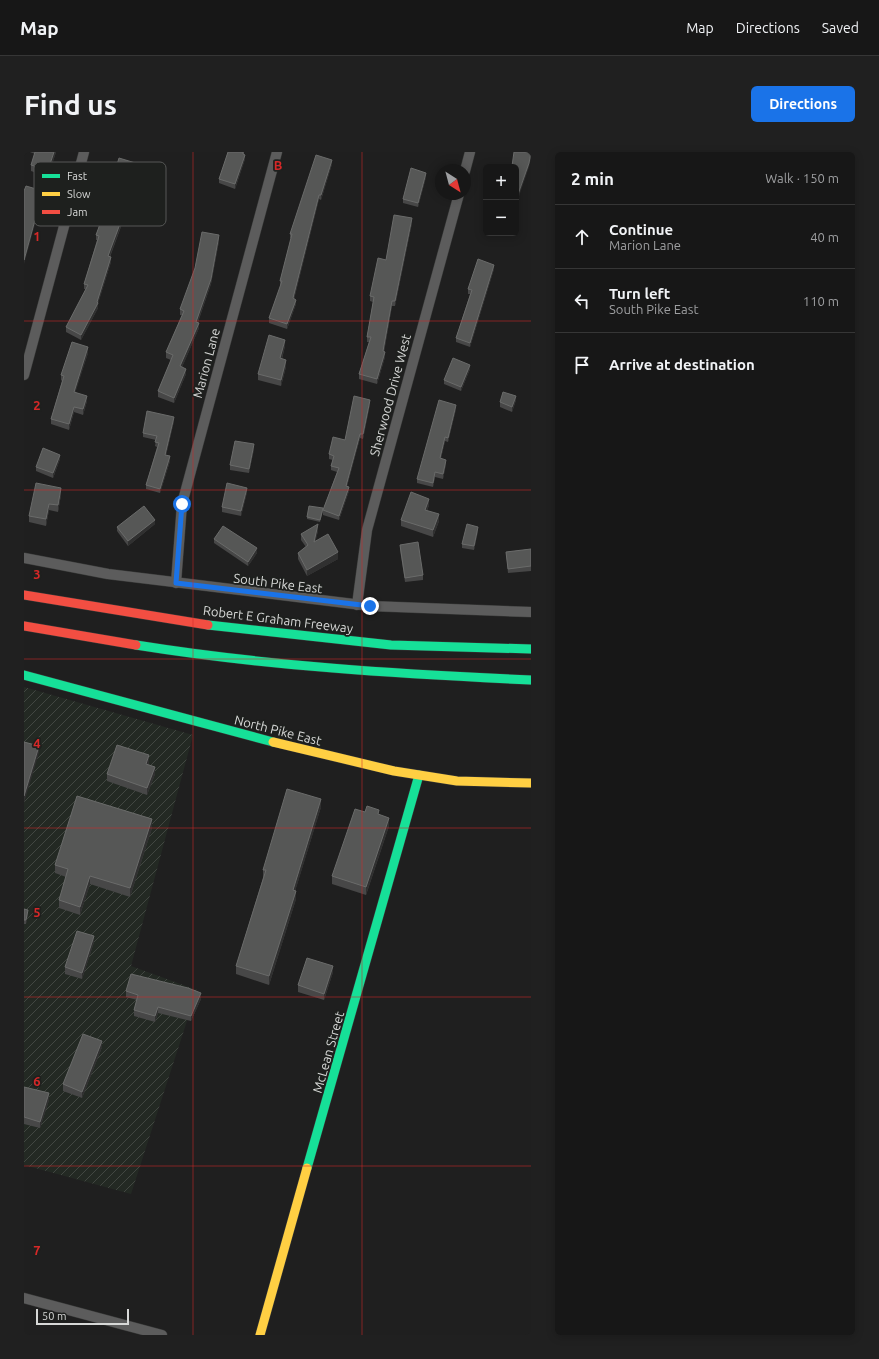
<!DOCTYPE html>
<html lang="en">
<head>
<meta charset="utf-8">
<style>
	:root { --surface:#171717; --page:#202020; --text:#f1f3f6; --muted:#9e9fa1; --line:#363636; --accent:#1a73e8 }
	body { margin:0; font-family:Ubuntu,sans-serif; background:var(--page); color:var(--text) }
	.controls { position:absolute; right:12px; top:12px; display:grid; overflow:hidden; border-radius:6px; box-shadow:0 2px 10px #0003 }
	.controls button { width:36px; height:36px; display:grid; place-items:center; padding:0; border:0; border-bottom:1px solid var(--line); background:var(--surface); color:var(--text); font:20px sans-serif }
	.compass { position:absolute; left:411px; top:12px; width:36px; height:36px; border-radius:50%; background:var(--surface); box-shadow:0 2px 10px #0003; rotate:144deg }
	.scale { position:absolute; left:12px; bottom:10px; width:93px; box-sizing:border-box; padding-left:4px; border:2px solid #d7d8d7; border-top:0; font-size:11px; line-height:14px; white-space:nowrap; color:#d7d8d7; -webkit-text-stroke:3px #1e201e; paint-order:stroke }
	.stop { position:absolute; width:12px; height:12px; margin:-9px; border:3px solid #1a73e8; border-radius:50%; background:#fff }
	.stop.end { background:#1a73e8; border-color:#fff; box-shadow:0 1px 4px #0008 }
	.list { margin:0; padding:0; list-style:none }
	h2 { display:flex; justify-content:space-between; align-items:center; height:52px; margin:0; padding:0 16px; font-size:17px }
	h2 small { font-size:13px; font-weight:400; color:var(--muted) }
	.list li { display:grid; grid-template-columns:26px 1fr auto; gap:12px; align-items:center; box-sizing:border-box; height:64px; padding:0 16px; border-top:1px solid var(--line) }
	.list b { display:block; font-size:15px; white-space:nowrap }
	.list p { margin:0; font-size:13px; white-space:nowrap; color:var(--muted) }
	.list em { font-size:13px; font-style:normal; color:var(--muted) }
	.icon { flex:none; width:22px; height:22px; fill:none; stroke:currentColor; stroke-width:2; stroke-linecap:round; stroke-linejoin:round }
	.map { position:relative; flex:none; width:507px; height:1183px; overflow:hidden; border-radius:6px }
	header { display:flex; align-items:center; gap:24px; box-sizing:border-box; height:56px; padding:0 20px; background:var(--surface); border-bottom:1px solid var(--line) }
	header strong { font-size:19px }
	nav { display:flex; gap:22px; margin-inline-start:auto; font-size:14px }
	.intro { display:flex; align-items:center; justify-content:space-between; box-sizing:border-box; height:96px; padding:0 24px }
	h1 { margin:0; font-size:28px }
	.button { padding:10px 18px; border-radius:6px; background:var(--accent); color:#fff; font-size:14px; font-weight:700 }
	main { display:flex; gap:24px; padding:0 24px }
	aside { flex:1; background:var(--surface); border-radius:6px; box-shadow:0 2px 10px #0003 }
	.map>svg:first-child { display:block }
</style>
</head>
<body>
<header>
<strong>Map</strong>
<nav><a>Map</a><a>Directions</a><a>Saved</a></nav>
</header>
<div class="intro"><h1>Find us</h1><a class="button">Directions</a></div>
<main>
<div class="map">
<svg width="507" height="1183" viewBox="0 0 507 1183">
	<defs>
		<pattern id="industrial-furrows" width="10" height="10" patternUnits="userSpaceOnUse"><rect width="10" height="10" fill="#232923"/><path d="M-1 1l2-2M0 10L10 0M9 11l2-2" fill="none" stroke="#424742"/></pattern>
	</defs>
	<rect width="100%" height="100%" fill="#1f1f1f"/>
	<path fill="url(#industrial-furrows)" d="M0,535L169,583L107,814L173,838L107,1042L0,1013Z"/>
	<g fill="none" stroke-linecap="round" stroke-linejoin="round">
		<g stroke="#393a39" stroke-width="11">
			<g id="street">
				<path d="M441,19L446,0"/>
				<path d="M0,223L60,0"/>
				<path d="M0,406L84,422L346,454L507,460"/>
				<path d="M152,431L158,352L253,0"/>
				<path d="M333,453L343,378L435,42"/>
				<path d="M0,1146L138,1183"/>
			</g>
		</g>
		<g stroke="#393a39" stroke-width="10">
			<g id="fast">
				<path d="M184,473L367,493L507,497"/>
				<path d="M112,493C243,514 375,522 507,528"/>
				<path d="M0,523L249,590"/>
				<path d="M283,1016L395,623"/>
			</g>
		</g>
		<g stroke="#393a39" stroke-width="10">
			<g id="slow">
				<path d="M249,590L370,619L433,629L507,631"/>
				<path d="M236,1183L283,1016"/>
			</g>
		</g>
		<g stroke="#393a39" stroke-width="10">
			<g id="jam">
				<path d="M0,443L184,473"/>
				<path d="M0,474L112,493"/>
			</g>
		</g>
		<use href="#street" stroke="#5c5c5c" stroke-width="10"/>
		<use href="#fast" stroke="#16e098" stroke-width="9"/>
		<use href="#slow" stroke="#ffcf43" stroke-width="9"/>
		<use href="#jam" stroke="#f24e42" stroke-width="9"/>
	</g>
	<g fill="#474747">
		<path d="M6,0H32L24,25L7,19V13L11,2Z"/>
		<path d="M204,0H220V2L221,7L211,37L195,31V27Z"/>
		<path d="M308,12L297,48L295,47L270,147L272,152L263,177L245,171V166L257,133H256V129L267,86H266V82Z"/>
		<path d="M118,18L108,50H106L86,105L87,110L74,151V156L57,188L42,180V175L62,137H60V132L73,88H72V83L86,44H85V39Z"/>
		<path d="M402,25L394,55L379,51V47Z"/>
		<path d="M388,71L371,154H368L360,200L361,205L353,232L335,227V222L345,190H343V185L349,150L346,149V144L362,108Z"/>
		<path d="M195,89L187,132L174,170L175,176L158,215L162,222L150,251L134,245V239L147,208L142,206V200L158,163H156V157Z"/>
		<path d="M470,117L446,195L432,190V186L446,142H444V137Z"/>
		<path d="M261,194L258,207L262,215L257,234L234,228V222Z"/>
		<path d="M64,201L51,240L63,249L59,263L50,260L45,278L27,272V267L38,229L37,228V223Z"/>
		<path d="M446,217L437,239L420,232V228Z"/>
		<path d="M492,248L488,260L476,255V250Z"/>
		<path d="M346,252L339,287L336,286L323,334L325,339L315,368L299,363V358L313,320L307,318V314L309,308L305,307V302L321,288Z"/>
		<path d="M432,257L424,290L421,289L417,306L422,312L419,327L411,325L409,335L393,331V327Z"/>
		<path d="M150,269L142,303L146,309L136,341L122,337V333L133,295L131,294L132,288L119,285V281Z"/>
		<path d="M230,297L225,321L206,318V313Z"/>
		<path d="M36,307L29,326L12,319V315Z"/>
		<path d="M223,340L217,364L198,360V355Z"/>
		<path d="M37,343L34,360L25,358L22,374L5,370V364Z"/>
		<path d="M405,353L403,359L415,369L409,385L377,374V368Z"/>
		<path d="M299,359L296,370L283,367V365Z"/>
		<path d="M131,372L104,394L93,379V375Z"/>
		<path d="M294,379L291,389L314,407L283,424L274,407V401L282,395L277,388V382Z"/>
		<path d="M454,379L450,398L438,396V392Z"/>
		<path d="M190,387L233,401L224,414L190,391Z"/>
		<path d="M376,393L399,423V428L381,430L376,398Z"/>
		<path d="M507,397V419L484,421L482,400Z"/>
		<path d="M125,610L124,613L131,622L123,643L83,629V622Z"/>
		<path d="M297,655L271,739L272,747L245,833L212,822V814L239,726V718Z"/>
		<path d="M341,660L355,663L365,674L342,743L308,732V724Z"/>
		<path d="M128,676L106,745L66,732L56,763L35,756V748L42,725L31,721V713Z"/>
		<path d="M0,757L4,762L2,772H0Z"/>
		<path d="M70,790L58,827L41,822V815Z"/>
		<path d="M309,820L300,848L274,840V833Z"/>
		<path d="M102,839L177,847L167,869L134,861L131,870L110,864V858L113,848L102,845Z"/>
		<path d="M78,895L58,946L39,939V932Z"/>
		<path d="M0,935L25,948L16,976L0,972Z"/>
	</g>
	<g fill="#303030">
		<path d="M30,0H32L24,25V18Z"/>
		<path d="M507,2V6L505,15L492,53V48Z"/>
		<path d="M221,3V7L211,37V32Z"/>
		<path d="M308,8V12L297,48V43Z"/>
		<path d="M118,13V18L108,50V45Z"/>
		<path d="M402,21V25L394,55V51Z"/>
		<path d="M19,39V43L0,112V108Z"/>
		<path d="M295,43V47L269,151V146Z"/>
		<path d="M106,45V50L84,109V104Z"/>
		<path d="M388,66V71L371,154V149Z"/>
		<path d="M195,83V89L187,132L172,175V170Z"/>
		<path d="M87,105V110L74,152V156L57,188V183L73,150Z"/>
		<path d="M470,113V117L446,195V191Z"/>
		<path d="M272,148V152L263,177V172Z"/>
		<path d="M368,149V154L359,205V199Z"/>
		<path d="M175,171V176L156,220V214Z"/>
		<path d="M261,188V194L256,213V206Z"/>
		<path d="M64,195V201L50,245V240Z"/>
		<path d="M361,200V205L353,232V227Z"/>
		<path d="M262,208V215L257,234V228Z"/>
		<path d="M446,213V217L437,239V235Z"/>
		<path d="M162,217V222L150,251V246Z"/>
		<path d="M63,244V249L59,263V257Z"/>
		<path d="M492,244V248L488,260V255Z"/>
		<path d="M346,248V252L339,287V282Z"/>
		<path d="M432,253V257L424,290V286Z"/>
		<path d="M50,255V260L45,278V272Z"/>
		<path d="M150,265V269L141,308V303Z"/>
		<path d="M336,282V286L322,338V334Z"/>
		<path d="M421,285V289L416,311V306Z"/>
		<path d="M230,292V297L225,321V317Z"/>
		<path d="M36,303V307L29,326V321Z"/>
		<path d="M146,304V309L136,341V337Z"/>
		<path d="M422,308V312L419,327V322Z"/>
		<path d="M411,320V325L409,335V331Z"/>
		<path d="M325,335V339L315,368V364Z"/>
		<path d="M37,336V343L34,360V353Z"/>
		<path d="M223,336V340L217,364V359Z"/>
		<path d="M405,347V353L401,364V358Z"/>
		<path d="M25,352V358L22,374V367Z"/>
		<path d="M415,362V369L409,385V378Z"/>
		<path d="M131,368V372L104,394V389Z"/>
		<path d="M294,372V379L290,397V390Z"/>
		<path d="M454,375V379L450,398V394Z"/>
		<path d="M233,396V401L224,414V410Z"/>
		<path d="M314,400V407L283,424V418Z"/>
		<path d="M15,594V601L0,651V644Z"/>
		<path d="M125,603V610L122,619V612Z"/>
		<path d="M131,615V622L123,643V636Z"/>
		<path d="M297,647V655L269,746V738Z"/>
		<path d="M365,666V674L342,743V735Z"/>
		<path d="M128,667V676L106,745V736Z"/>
		<path d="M66,724V732L56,763V755Z"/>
		<path d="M272,739V747L245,833V824Z"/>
		<path d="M4,758V762L2,772V768Z"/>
		<path d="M70,784V790L58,827V821Z"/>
		<path d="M309,814V820L300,848V842Z"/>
		<path d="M177,841V847L167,869V864Z"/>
		<path d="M134,855V861L131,870V864Z"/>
		<path d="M78,889V895L58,946V940Z"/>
		<path d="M25,941V948L16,976V970Z"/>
	</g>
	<g fill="#565756" stroke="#6a6b6a">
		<path d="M11,0H30L24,18L7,13Z"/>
		<path d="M204,0H219V2L221,3L211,32L195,27Z"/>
		<path d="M490,0H507L505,11L492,48V15H485L486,13L488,14Z"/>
		<path d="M292,3L308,8L297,43H295L269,146L272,148L263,172L245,166L258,129H256L268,82H266Z"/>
		<path d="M95,6L118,13L108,45H106L84,104L87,105L73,150L74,151L57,183L42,175L64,133L60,132L75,84L72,83L88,40L85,39Z"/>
		<path d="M387,16L402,21L394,51L379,47Z"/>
		<path d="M2,34L19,39L0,108V39Z"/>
		<path d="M370,63L388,66L371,149H368L359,199L361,200L353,227L335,222L347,185H343L350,145L346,144L354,106L362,108Z"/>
		<path d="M178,80L195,83L187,127L172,170L175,171L156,214L162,217L150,246L134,239L149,203L142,200L160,159L156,157L171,116Z"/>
		<path d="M454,107L470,113L446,191L432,186L448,138L444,137Z"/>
		<path d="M245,183L261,188L256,206L262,208L257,228L234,222Z"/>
		<path d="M48,190L64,195L50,240L63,244L59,257L50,255L45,272L27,267L40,224L37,223Z"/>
		<path d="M429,206L446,213L437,235L420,228Z"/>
		<path d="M479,240L492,244L488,255L476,250Z"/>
		<path d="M330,244L346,248L339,282H336L322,334L325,335L315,364L299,358L315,316L307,314L310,304L305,302L309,285L321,288Z"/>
		<path d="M415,248L432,253L424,286L421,285L416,306L422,308L419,322L411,320L409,331L393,327Z"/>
		<path d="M123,259L150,265L141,303L146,304L136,337L122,333L135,291L131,290L133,284L119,281Z"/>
		<path d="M211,289L230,292L225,317L206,313Z"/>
		<path d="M19,296L36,303L29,321L12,315Z"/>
		<path d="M12,331L37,336L34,353L25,352L22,367L5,364Z"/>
		<path d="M203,331L223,336L217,359L198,355Z"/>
		<path d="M387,340L405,347L401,358L415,362L409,378L377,368Z"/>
		<path d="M120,354L131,368L104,389L93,375Z"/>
		<path d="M285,354L299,356L296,368L283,365Z"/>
		<path d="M294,372L290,390L304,382L314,400L283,418L274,401L284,393L277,382Z"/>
		<path d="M443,372L454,375L450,394L438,392Z"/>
		<path d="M199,374L233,396L224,410L190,387Z"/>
		<path d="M394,390L399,423L381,426L376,393Z"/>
		<path d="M507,397V414L484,417L482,400Z"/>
		<path d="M0,590L15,594L0,644Z"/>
		<path d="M93,593L125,603L122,612L131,615L123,636L83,622Z"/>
		<path d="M263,637L297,647L269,738L272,739L245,824L212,814L242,718H239Z"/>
		<path d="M53,644L128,667L106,736L66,724L56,755L35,748L44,717L31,713Z"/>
		<path d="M343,654L355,658L354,662L365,666L342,735L308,724L331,657L341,660Z"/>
		<path d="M0,757L4,758L2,768H0Z"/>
		<path d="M53,779L70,784L58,821L41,815Z"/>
		<path d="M283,806L309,814L300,842L274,833Z"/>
		<path d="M107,822L164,836L177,841L167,864L134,855L131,864L110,858L114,843L102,839Z"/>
		<path d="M59,882L78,889L58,940L39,932Z"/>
		<path d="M0,935L25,941L16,970L0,965Z"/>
	</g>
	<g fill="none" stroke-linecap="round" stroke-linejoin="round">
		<path stroke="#1a73e8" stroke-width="5" d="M158,352L152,431L346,454"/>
	</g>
	<path fill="none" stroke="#d62828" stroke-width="1" stroke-opacity="0.55" d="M169,0V1183M338,0V1183M0,169H507M0,338H507M0,507H507M0,676H507M0,845H507M0,1014H507"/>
	<g text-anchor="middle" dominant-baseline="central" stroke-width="3.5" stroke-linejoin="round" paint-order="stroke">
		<g font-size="13" fill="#d7d8d7" stroke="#1e201e">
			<text transform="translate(182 211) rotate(-75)">Marion Lane</text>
			<text transform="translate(366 243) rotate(-75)">Sherwood Drive West</text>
			<text transform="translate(254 431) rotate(7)">South Pike East</text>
			<text transform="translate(254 467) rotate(7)">Robert E Graham Freeway</text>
			<text transform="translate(254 578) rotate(14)">North Pike East</text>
			<text transform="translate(304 900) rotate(-74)">McLean Street</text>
		</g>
	</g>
	<rect x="10" y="10" width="132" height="64" rx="6" fill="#1e201e" stroke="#565756" stroke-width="1"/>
	<rect x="18" y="22" width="18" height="4" fill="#16e098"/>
	<rect x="18" y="40" width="18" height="4" fill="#ffcf43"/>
	<rect x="18" y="58" width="18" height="4" fill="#f24e42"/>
	<g font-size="11" fill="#d7d8d7">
		<text x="43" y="28">Fast</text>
		<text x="43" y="46">Slow</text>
		<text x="43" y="64">Jam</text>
	</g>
	<g font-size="13" text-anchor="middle" font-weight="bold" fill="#d62828" stroke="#1e201e" stroke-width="3.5" stroke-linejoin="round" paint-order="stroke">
		<text x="254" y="18">B</text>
		<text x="13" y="89">1</text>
		<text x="13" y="258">2</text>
		<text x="13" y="427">3</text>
		<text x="13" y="596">4</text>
		<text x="13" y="765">5</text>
		<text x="13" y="934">6</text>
		<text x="13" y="1103">7</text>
	</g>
</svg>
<div class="controls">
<button>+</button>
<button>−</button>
</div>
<svg class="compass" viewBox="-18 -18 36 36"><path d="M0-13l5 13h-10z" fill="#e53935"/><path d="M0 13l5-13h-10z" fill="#9e9fa1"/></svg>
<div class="scale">50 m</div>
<div class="stop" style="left:158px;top:352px"></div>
<div class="stop end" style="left:346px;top:454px"></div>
</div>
<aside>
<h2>2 min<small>Walk · 150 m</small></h2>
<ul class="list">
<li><svg class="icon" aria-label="ahead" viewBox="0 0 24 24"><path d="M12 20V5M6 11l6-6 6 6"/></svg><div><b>Continue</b><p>Marion Lane</p></div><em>40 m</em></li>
<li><svg class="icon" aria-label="left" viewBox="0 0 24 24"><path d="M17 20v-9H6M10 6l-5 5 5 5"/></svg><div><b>Turn left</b><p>South Pike East</p></div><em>110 m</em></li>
<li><svg class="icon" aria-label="arrive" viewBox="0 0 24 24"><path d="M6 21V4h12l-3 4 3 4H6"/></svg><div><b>Arrive at destination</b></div></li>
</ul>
</aside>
</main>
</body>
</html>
